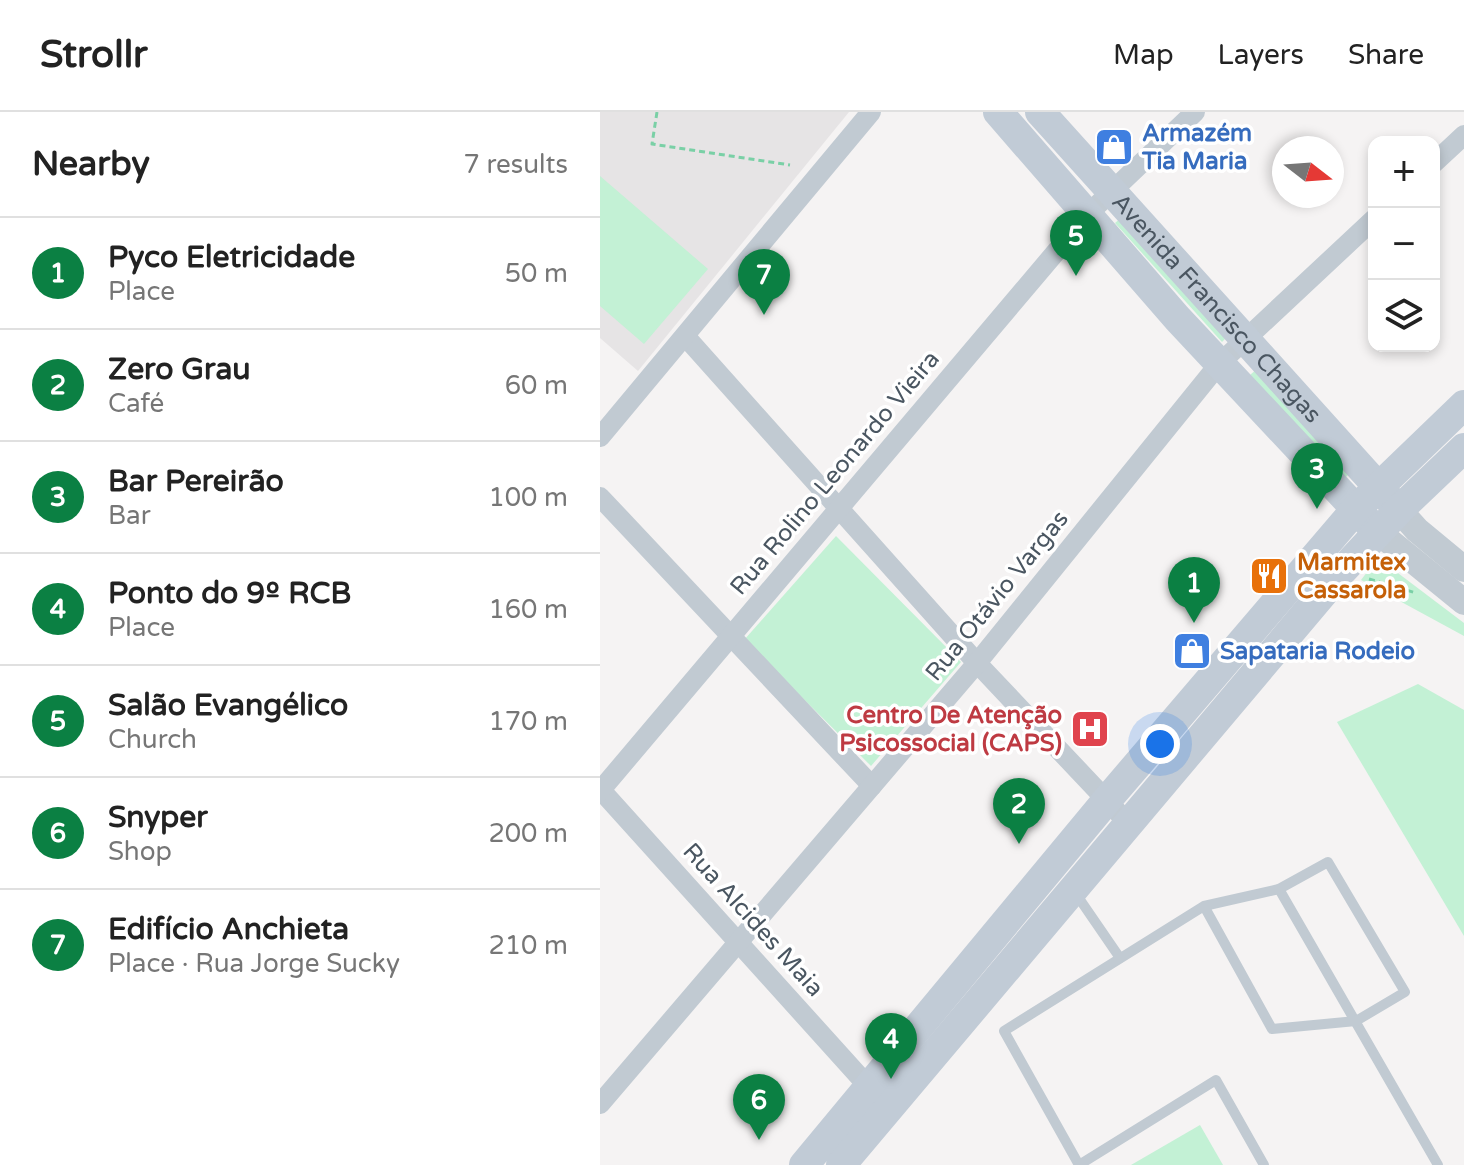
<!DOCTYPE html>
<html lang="en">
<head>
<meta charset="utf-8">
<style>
	:root { --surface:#fff; --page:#f2f2f2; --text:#222; --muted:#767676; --line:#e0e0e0; --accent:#0b8043 }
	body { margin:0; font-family:"Varela Round",sans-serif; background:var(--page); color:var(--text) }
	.controls { position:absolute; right:24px; top:24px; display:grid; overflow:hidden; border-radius:16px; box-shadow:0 4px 12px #0003 }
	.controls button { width:72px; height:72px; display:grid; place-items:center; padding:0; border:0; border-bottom:2px solid var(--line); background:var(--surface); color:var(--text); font:40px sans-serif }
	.compass { position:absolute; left:672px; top:24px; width:72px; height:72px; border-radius:50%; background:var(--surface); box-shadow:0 4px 12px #0003; rotate:107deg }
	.you { position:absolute; left:560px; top:632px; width:28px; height:28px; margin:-20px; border:6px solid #fff; border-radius:50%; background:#1a73e8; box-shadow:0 0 0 12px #1a73e833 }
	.badge { display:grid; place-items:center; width:52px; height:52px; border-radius:50%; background:var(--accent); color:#fff; font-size:26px; font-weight:700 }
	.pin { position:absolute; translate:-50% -66px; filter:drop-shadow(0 2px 4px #0008) }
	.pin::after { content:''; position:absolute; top:42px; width:28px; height:24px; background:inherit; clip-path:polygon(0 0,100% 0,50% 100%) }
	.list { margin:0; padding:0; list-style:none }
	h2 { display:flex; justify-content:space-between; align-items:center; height:104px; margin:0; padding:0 32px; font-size:34px }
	h2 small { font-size:26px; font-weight:400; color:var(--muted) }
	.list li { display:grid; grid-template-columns:52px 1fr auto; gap:24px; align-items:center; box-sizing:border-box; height:112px; padding:0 32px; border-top:2px solid var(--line) }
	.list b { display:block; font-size:30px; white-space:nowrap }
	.list p { margin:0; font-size:26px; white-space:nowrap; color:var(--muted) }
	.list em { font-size:26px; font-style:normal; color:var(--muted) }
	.icon { flex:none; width:44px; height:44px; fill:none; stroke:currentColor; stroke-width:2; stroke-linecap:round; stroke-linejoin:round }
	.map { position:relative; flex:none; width:864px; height:1053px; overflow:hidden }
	header { display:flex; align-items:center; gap:48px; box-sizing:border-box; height:112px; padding:0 40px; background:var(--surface); border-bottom:2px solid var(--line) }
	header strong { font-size:38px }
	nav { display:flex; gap:44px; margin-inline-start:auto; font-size:28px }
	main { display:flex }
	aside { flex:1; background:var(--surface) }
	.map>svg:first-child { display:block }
</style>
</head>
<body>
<header>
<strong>Strollr</strong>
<nav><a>Map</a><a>Layers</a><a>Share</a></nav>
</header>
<main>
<aside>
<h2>Nearby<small>7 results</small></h2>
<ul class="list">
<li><span class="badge">1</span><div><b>Pyco Eletricidade</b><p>Place</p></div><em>50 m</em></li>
<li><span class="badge">2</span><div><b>Zero Grau</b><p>Café</p></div><em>60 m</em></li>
<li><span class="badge">3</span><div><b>Bar Pereirão</b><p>Bar</p></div><em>100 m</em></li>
<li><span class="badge">4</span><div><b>Ponto do 9º RCB</b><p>Place</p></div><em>160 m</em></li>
<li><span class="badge">5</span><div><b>Salão Evangélico</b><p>Church</p></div><em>170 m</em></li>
<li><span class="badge">6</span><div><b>Snyper</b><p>Shop</p></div><em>200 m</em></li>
<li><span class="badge">7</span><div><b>Edifício Anchieta</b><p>Place · Rua Jorge Sucky</p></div><em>210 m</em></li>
</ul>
</aside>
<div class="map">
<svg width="864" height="1053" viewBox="0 0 864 1053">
	<rect width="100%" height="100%" fill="#f5f3f3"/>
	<path fill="#e6e4e5" d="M0,0H249L38,259L0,226Z"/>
	<g fill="#c3f1d5">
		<path d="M0,64L108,157L44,232L0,194Z"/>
		<path d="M522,105L629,223L622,230L515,111Z"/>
		<path d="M658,256L751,360L744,367L650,263Z"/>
		<path d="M236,424L361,550L271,654L144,528Z"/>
		<path d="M778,446L864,511V524L761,468Z"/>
		<path d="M818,572L864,598V824L737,610Z"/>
		<path d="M600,1013L623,1053H531Z"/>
	</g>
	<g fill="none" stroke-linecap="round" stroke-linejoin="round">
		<g stroke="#7ad0a6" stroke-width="3" stroke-dasharray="6 4" stroke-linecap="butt">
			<path d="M57,0L52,32L190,53"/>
			<path d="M769,467L816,481"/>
		</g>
		<g stroke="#c1cad2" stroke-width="10">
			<path d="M679,777L838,1053"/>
			<path d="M474,779L520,846"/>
			<path d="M479,1053L404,919L604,794L679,777L728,750L805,880L756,909L672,917L604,794"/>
			<path d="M479,1053L616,968L664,1053"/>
		</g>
		<g stroke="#c1cad2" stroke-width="20">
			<path d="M834,51L864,23"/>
			<path d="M85,224L377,551L528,711"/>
			<path d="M0,325L271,0"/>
			<path d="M0,385L272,674"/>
			<path d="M0,677L276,983"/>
			<path d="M0,679L488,102L595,0"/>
			<path d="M0,992L377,551L619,252L774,107"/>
		</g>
		<g stroke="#c1cad2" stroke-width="26">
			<path d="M799,398L817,418L864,457"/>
			<path d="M778,420L864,490"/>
		</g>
		<g stroke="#c1cbd6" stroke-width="30">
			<path d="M398,0L577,206L769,411"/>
			<path id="s1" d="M440,0L790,388"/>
			<path d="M204,1053L507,688L756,397L864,293"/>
			<path d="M241,1053L740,461L799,398L864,336"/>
		</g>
	</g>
	<defs>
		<g id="shop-square" transform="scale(2)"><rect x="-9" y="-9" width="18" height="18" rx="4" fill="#3f7fe0" stroke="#fff"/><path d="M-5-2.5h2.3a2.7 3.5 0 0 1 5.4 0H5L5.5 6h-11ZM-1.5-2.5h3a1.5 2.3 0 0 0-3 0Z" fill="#fff"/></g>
		<g id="restaurant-square" transform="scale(2)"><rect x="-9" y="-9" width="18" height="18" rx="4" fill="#e8710a" stroke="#fff"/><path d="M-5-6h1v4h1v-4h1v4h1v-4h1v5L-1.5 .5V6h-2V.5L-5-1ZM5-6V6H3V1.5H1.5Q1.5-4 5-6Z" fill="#fff"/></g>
		<g id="hospital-square" transform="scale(2)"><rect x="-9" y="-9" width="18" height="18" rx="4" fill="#e0444e" stroke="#fff"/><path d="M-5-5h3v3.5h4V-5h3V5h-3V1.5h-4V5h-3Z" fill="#fff"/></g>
	</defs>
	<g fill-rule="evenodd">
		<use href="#shop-square" x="514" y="35"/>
		<use href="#restaurant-square" x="669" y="464"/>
		<use href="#shop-square" x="592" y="539"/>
		<use href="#hospital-square" x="490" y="617"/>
	</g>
	<g text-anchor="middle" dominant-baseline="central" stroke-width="7" stroke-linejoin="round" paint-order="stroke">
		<g font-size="24" font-weight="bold" fill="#366cbe" stroke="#fff" text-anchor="start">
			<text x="542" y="21">Armazém<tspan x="542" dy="28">Tia Maria</tspan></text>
			<text x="620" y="539">Sapataria Rodeio</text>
		</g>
		<g font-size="24" fill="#4a5661" stroke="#fff">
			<text stroke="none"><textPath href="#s1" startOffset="264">Avenida Francisco Chagas</textPath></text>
			<text transform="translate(235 361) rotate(-50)">Rua Rolino Leonardo Vieira</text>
			<text transform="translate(397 484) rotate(-51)">Rua Otávio Vargas</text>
			<text transform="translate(153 808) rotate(48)">Rua Alcides Maia</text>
		</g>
		<g font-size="24" font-weight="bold" fill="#c56008" stroke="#fff" text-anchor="start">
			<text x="697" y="450">Marmitex<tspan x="697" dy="28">Cassarola</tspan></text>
		</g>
		<g font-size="24" font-weight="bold" fill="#be3a42" stroke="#fff" text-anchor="end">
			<text x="462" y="603">Centro De Atenção<tspan x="462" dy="28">Psicossocial (CAPS)</tspan></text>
		</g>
	</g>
</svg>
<div class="controls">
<button>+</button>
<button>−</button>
<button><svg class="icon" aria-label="layers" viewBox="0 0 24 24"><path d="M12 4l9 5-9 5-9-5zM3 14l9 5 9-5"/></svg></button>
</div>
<svg class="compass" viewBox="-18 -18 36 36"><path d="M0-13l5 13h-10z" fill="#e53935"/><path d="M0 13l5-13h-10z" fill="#767676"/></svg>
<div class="you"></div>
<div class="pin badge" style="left:594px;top:511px">1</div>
<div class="pin badge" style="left:419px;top:732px">2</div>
<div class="pin badge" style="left:717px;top:397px">3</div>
<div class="pin badge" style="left:291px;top:967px">4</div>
<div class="pin badge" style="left:476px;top:164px">5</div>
<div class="pin badge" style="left:159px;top:1028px">6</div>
<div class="pin badge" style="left:164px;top:203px">7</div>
</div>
</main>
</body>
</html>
